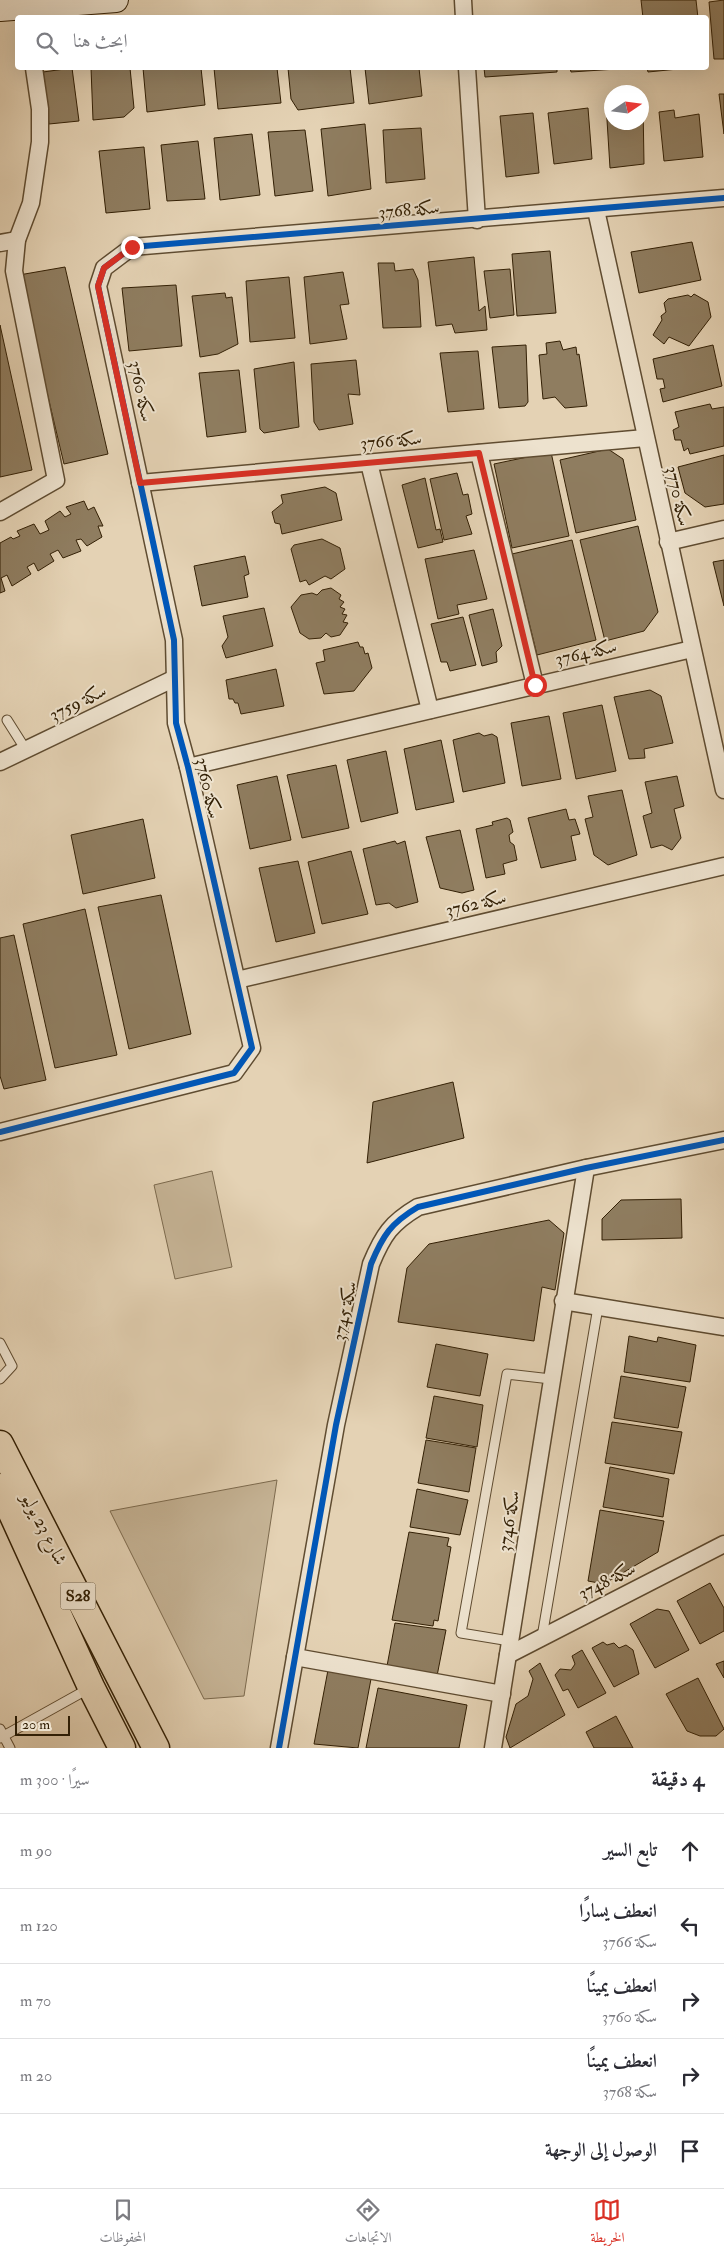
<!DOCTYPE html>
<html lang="ar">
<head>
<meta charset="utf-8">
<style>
	:root { --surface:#fff; --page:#f2f2f3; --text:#2b2b33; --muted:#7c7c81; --line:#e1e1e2; --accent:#d93025 }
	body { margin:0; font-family:"IM FELL Double Pica",Amiri,serif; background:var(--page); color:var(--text); direction:rtl }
	.compass { position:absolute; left:604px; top:85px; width:45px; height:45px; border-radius:50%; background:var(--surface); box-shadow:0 5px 20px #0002; rotate:77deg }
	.scale { position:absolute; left:15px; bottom:12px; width:55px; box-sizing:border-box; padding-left:5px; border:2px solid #332005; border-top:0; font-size:14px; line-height:18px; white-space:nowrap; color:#332005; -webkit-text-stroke:4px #ede2ce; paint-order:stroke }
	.stop { position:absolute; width:15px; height:15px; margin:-11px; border:4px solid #d93025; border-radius:50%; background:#fff }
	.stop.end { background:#d93025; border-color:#fff; box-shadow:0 1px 5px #0008 }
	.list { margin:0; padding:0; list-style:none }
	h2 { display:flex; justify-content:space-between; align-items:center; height:65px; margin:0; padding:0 20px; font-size:21px }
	h2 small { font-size:16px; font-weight:400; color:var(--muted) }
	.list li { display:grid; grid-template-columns:32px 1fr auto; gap:15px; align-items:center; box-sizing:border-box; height:75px; padding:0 20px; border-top:1px solid var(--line) }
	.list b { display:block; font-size:19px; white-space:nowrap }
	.list p { margin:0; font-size:16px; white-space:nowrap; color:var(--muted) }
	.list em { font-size:16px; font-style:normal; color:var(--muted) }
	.icon { flex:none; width:28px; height:28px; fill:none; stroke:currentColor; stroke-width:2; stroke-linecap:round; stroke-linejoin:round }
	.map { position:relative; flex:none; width:724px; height:1748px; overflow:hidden; direction:ltr }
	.search { position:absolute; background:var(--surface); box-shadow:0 5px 20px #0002; left:15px; right:15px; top:15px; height:55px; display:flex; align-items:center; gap:12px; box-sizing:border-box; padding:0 18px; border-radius:5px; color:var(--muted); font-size:19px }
	.sheet { height:440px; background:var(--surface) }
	nav { display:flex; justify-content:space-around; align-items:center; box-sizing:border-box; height:70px; border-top:1px solid var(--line); background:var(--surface); font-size:14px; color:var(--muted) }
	nav a { display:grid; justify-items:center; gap:2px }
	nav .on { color:var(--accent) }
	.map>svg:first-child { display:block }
</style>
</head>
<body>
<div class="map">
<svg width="724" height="1748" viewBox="0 0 724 1748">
	<rect width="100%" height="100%" fill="#e4d2b4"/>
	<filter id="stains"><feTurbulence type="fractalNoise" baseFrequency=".004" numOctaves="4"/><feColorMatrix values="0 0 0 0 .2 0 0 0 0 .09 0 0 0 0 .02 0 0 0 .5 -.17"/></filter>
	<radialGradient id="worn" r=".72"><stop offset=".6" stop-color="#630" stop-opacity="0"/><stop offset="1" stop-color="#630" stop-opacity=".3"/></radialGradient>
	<g fill="#c6b496" stroke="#7c6a4e">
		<path d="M212,1171L232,1267L175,1279L154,1185Z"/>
		<path d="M277,1480L244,1696L204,1699L110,1511Z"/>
	</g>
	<g fill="#8f7d60" stroke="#332005">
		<path d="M641,0H696L698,18H643Z"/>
		<path d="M724,0V59H714L709,2Z"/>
		<path d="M72,68L79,121L49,124L43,72Z"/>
		<path d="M91,68H130L134,108L124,117L93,120Z"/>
		<path d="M143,68H201L205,105L147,112Z"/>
		<path d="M214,68H277L281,103L218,109Z"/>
		<path d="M288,68H350L354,103L298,110L291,99Z"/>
		<path d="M365,68H419L422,96L369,104Z"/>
		<path d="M484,68H557V72L485,77Z"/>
		<path d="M570,68H632L571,72Z"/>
		<path d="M647,68H688L648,72Z"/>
		<path d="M719,94H724V134Z"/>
		<path d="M606,104H612V122H642L643,104L644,164L610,168Z"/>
		<path d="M588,108L592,159L554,164L548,113Z"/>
		<path d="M674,110L675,118L699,114L703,157L664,161L659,112Z"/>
		<path d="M533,113L539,173L506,177L500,116Z"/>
		<path d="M365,124L371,189L328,196L321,129Z"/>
		<path d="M421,128L425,179L386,183L383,130Z"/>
		<path d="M305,130L313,191L275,196L268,132Z"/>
		<path d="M252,134L260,195L220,200L214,138Z"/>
		<path d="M198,141L205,199L167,201L161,145Z"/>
		<path d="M144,147L150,209L106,213L99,151Z"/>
		<path d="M692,242L701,280L639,293L631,252Z"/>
		<path d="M550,251L556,313L517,316L512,254Z"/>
		<path d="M474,257L479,311L485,306L487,330L455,333L452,324L436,326L428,262Z"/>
		<path d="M378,263H394L395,271L413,269L418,280L421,327L383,328Z"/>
		<path d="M65,267L108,454L64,464L19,275Z"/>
		<path d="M510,269L514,315L490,318L484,271Z"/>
		<path d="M343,272L349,304L340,305L347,339L310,344L304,277Z"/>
		<path d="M289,277L295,338L250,342L246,281Z"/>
		<path d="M176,285L182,346L129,351L122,288Z"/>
		<path d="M225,293L226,298L232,297L238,344L218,354L200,357L192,296Z"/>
		<path d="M694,294L708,302L711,317L689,346L669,337L664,344L653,335L662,320L661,316L666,312L664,303L668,299L688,295L691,297Z"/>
		<path d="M0,325L32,470L0,477Z"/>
		<path d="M560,341L563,350L576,347L577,355L579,354L587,406L565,408L555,397L543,399L539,355L547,354L546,343Z"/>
		<path d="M526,345L528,402L525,406L499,408L492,347Z"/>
		<path d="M713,345L722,386L663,402L660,389L665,388L663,379H657L653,359Z"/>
		<path d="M478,351L484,409L448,412L440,353Z"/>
		<path d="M356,360L360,395L348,394L353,424L319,430L314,422L311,364Z"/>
		<path d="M294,362L299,427L264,433L260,429L254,369Z"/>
		<path d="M239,370L246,432L207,437L199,373Z"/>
		<path d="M710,404L712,409L724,407V446L690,454L688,448L684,451L681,440H675L673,430L679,427L675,412Z"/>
		<path d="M608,449L623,459L636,520L576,533L560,460Z"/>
		<path d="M551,452L569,536L512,548L494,464Z"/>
		<path d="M724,455V504L705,507L685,493L678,467Z"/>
		<path d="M457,473L463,495L468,494L472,514L466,516L472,534L444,540L430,479Z"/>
		<path d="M425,478L436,530L440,529L443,542L418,548L402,485Z"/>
		<path d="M325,487L336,493L342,520L282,534L280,524L275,523L272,512L283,503L281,495Z"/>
		<path d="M84,501L88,510L94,507L103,526H98L102,537L87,546L81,539L76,540L81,551L63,558L58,550L50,554L54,561L38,571L34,563L27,567L31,574L12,586L7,575L1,578L5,591L0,593V543L11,537L13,539L20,536L17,531L34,524L40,534L49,530L45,521L60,511L65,517L71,514L66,507Z"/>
		<path d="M638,526L658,612L644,631L605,641L580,540Z"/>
		<path d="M322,539L340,548L345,569L331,579L325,576L309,585L306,580L300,582L291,549L294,545Z"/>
		<path d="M572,540L596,640L537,655L512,554Z"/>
		<path d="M474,550L487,599L457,605L459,614L438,619L425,559Z"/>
		<path d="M245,556L249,574L244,576L248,597L202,606L194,566Z"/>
		<path d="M724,560V606L713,562Z"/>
		<path d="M331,588L341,595L339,599L344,602L340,607L345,609L342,614L347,615L343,622L348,623L340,635L331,637L326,633L321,638L309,639L300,633L291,607L301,595L312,593L317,595L322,590Z"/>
		<path d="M264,608L273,646L226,658L222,646L228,637L223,616Z"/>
		<path d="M493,609L502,646L496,652L497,662L482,666L469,615Z"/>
		<path d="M463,617L476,665L450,671L447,662H441L431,624Z"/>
		<path d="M358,642L360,647H363L365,654L368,653L372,668L354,691L324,694L316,663L325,661L323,650Z"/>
		<path d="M276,669L284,706L241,714L238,703H235L233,699H229L226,680Z"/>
		<path d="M650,690L661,696L673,743L644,749L645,758L629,759L614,697Z"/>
		<path d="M602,705L616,771L576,779L563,713Z"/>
		<path d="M549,716L561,779L522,786L511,723Z"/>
		<path d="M479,733L484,736L492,734L497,737L505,783L463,792L453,740Z"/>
		<path d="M441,740L454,802L416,810L404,749Z"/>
		<path d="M386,751L398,813L361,822L347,760Z"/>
		<path d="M336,765L349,828L302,838L287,775Z"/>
		<path d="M277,776L291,840L250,849L237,785Z"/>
		<path d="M677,776L684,806L674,809L681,838L672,850L662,845L651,848L643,816L652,813L645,782Z"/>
		<path d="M622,790L637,855L608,865L594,855L585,819L593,817L588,796Z"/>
		<path d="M566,809L569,820L575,819L580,834L571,836L576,860L541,868L528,818Z"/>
		<path d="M507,818L510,820L513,832L509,835L510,842L514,845L517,860L503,864L505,874L486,878L476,829L493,825L492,822Z"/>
		<path d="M143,819L155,878L83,894L71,835Z"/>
		<path d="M460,830L474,890L462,893L440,888L426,837Z"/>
		<path d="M395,841L397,844L405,841L418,902L396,908L389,903L376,905L363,849Z"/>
		<path d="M351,851L368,914L322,924L308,862Z"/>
		<path d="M298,861L315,933L276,942L259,868Z"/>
		<path d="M161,895L191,1034L129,1049L98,907Z"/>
		<path d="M85,909L117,1055L55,1068L23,924Z"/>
		<path d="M14,935L46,1080L4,1089L0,1076V938Z"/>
		<path d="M453,1082L464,1138L367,1163L373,1102Z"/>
		<path d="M681,1199L682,1238L602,1240V1219L621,1200Z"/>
		<path d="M549,1220L564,1233L555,1290L542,1287L534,1341L398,1322L407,1268L429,1244Z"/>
		<path d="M629,1336L657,1342L658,1337L696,1345L690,1382L624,1372Z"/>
		<path d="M436,1344L488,1354L480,1396L427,1387Z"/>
		<path d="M621,1376L686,1387L678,1428L614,1418Z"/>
		<path d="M434,1396L483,1405L477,1447L426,1438Z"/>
		<path d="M612,1422L682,1432L674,1474L605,1463Z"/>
		<path d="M426,1440L476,1448L469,1492L418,1483Z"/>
		<path d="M610,1467L669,1479L663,1517L603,1507Z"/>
		<path d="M417,1489L468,1500L460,1535L410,1527Z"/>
		<path d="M600,1510L664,1521L658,1552L604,1584L588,1581Z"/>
		<path d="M409,1532L449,1538L447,1546L451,1547L438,1621L434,1620L433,1626L392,1620Z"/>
		<path d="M710,1583L724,1608V1631L700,1644L677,1601Z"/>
		<path d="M657,1609L669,1611L689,1650L655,1668L630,1624Z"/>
		<path d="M395,1623L446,1630L437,1676L387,1666Z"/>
		<path d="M603,1642L607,1645L614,1643L619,1648L626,1645L633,1650L639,1674L614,1687L592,1648Z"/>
		<path d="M582,1650L606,1693L578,1708L568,1689L563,1691L555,1675L560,1669L571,1670L575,1664L572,1656Z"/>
		<path d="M724,1661V1678L716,1664Z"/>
		<path d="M540,1663L565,1715L510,1748L506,1737L516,1704L528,1696L533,1679L529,1671Z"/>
		<path d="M328,1670L371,1679L358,1748L314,1744Z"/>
		<path d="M698,1678L724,1729L716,1736H700L687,1731L666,1694Z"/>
		<path d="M378,1688L467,1705L459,1748H366Z"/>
		<path d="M616,1716L633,1748H594L586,1732Z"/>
	</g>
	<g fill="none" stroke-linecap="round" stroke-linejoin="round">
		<g stroke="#5f4c31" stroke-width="11">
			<g id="lane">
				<path d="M7,720L26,750"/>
				<path d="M0,1343L12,1366L0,1379"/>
				<path d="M542,1637L598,1307"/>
				<path d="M510,1641L461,1633L507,1374L551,1379"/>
				<path d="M0,1729L10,1748"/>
				<path d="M0,1738L88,1689"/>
			</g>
		</g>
		<g stroke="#5f4c31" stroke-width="19">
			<g id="street">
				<path d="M463,0L464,18"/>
				<path d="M467,68L477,220"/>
				<path d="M596,210L724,790"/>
				<path d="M0,243L17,240"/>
				<path d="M479,453L535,685"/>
				<path d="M369,463L430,710"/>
				<path d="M140,483L645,438"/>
				<path d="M0,512L56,480L14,271L17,240L31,203L40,142V109L34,68"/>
				<path d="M668,542L724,529"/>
				<path d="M0,762L173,679"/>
				<path d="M188,767L692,649"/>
				<path d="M237,980L724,866"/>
				<path d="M0,1132L234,1073L252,1048L188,767L176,723L174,640L98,286L104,268L132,247L724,198"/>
				<path d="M563,1301L724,1327"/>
				<path d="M508,1655L724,1544"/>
				<path d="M295,1657L502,1694"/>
				<path d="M279,1748L336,1425L371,1264C383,1235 391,1223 418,1207L586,1168L724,1140"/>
				<path d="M493,1748L586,1168"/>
			</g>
		</g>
		<g stroke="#332005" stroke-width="26">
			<path id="secondary" d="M0,9L116,0"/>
		</g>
		<g stroke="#332005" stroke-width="29">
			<g id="primary">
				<path d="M0,1444L156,1748"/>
				<path d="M0,1487L91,1687L122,1748"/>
			</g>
		</g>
		<use href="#lane" stroke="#ede2ce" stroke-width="9"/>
		<use href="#street" stroke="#ede2ce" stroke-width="16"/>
		<use href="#secondary" stroke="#ede2ce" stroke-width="24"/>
		<use href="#primary" stroke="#e4d2b4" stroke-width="26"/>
		<g stroke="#ede2ce" stroke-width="9">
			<g id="cycleway">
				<path d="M0,1132L234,1073L252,1048L188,767L176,723L174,640L98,286L104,268L132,247L724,198"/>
				<path d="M279,1748L336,1425L371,1264C383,1235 391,1223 418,1207L586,1168L724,1140"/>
			</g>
		</g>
		<use href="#cycleway" stroke="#0057b8" stroke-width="6"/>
	</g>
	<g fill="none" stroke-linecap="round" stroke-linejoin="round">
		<path stroke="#d93025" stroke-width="6" d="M132,247L104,268L98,286L140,483L479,453L535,685"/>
	</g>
	<g text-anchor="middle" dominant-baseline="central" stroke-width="4" stroke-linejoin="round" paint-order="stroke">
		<rect fill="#ede2ce" stroke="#6b5a41" stroke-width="1" x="60.5" y="1582.5" width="35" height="27" rx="4"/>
		<g font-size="16" font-weight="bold" fill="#332005">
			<text x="78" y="1596">S28</text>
		</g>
		<g font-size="18" fill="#332005" stroke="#ede2ce">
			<text transform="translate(409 210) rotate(-5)">سكة 3768</text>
			<text transform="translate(141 391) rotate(78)">سكة 3760</text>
			<text transform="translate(391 441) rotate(-5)">سكة 3766</text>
			<text transform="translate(678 496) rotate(77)">سكة 3770</text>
			<text transform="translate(586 653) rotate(-13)">سكة 3764</text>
			<text transform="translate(78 703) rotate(-26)">سكة 3759</text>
			<text transform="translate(208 788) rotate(77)">سكة 3760</text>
			<text transform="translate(476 904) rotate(-13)">سكة 3762</text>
			<text transform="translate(345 1311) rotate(-78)">سكة 3745</text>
			<text transform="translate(509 1521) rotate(-81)">سكة 3746</text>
			<text transform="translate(44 1529) rotate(63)">شارع 23 يوليو</text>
			<text transform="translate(607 1581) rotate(-27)">سكة 3748</text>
		</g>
	</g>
	<rect width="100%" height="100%" filter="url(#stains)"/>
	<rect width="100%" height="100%" fill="url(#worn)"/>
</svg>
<svg class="compass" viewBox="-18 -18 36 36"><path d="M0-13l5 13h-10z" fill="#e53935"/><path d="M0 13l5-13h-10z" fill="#7c7c81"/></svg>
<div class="scale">20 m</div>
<div class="stop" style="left:535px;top:685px"></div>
<div class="stop end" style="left:132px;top:247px"></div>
<div class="search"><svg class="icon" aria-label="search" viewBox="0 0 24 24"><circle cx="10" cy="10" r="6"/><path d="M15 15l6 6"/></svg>ابحث هنا</div>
</div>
<section class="sheet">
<h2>4 دقيقة<small>سيرًا · 300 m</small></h2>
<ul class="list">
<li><svg class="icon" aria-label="ahead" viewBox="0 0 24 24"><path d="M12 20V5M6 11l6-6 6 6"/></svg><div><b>تابع السير</b></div><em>90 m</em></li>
<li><svg class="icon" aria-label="left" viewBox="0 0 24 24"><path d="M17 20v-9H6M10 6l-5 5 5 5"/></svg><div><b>انعطف يسارًا</b><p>سكة 3766</p></div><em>120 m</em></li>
<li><svg class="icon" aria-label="right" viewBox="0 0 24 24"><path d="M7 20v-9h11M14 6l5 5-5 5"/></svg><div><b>انعطف يمينًا</b><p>سكة 3760</p></div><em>70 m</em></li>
<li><svg class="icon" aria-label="right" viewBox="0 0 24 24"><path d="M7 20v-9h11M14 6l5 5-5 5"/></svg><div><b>انعطف يمينًا</b><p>سكة 3768</p></div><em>20 m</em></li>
<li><svg class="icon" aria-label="arrive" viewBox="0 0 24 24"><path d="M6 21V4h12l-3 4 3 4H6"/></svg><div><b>الوصول إلى الوجهة</b></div></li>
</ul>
</section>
<nav>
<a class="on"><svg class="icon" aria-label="map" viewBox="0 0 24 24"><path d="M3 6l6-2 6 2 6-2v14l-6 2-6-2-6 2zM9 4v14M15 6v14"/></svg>الخريطة</a>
<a><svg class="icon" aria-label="directions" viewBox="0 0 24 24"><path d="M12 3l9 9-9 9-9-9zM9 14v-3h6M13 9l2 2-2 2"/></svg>الاتجاهات</a>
<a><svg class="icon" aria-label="saved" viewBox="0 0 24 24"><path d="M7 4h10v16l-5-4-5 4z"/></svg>المحفوظات</a>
</nav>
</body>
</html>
